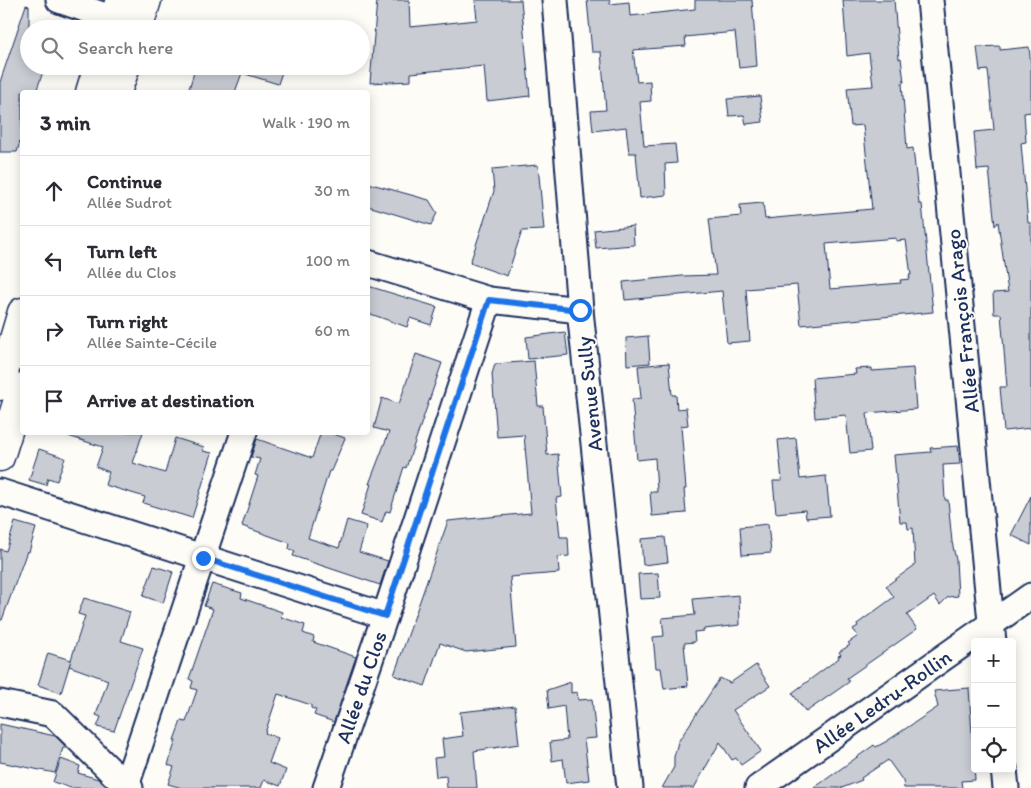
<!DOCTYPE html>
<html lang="en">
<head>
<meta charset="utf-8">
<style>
	:root { --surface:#fff; --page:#f2f2f3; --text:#2b2b33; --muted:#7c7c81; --line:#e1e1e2 }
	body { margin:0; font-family:Itim,sans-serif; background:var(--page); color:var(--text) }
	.controls { position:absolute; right:15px; bottom:15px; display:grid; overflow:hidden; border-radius:5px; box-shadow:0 2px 12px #0003 }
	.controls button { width:45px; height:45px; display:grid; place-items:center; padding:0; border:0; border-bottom:1px solid var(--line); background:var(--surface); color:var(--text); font:25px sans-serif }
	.stop { position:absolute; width:15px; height:15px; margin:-11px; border:4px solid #1a73e8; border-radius:50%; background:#fff }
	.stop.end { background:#1a73e8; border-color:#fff; box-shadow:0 1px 5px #0008 }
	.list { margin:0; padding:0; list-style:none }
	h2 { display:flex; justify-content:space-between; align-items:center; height:65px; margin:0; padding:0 20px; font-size:21px }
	h2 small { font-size:16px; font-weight:400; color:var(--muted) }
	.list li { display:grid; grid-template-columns:32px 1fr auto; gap:15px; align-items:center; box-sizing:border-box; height:70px; padding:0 20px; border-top:1px solid var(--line) }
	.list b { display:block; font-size:19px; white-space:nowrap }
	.list p { margin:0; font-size:16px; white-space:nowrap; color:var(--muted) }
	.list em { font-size:16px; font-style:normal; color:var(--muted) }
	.icon { flex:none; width:28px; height:28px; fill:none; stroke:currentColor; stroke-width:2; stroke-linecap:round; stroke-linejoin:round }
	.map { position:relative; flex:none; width:1031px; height:788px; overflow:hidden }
	.search { position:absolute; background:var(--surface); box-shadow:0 2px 12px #0003; left:20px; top:20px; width:350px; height:55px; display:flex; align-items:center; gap:12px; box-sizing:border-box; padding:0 18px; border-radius:28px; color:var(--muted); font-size:19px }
	.panel { position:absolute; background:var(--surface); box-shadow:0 2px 12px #0003; left:20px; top:90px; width:350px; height:345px; border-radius:5px }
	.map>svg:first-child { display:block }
</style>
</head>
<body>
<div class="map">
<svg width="1031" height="788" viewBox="0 0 1031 788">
	<rect width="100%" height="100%" fill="#fdfcf7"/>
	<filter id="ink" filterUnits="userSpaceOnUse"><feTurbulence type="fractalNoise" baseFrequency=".02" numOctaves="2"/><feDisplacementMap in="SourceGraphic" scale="10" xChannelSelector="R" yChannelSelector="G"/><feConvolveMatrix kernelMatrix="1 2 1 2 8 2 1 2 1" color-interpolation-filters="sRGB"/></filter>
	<g filter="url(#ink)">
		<g fill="#c9ccd3" stroke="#1b2f5e" fill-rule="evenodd">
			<path d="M377,0H409L410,27L477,20L475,0H521L530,96L487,101L484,66L411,73V81L370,83Z"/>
			<path d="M587,0H610V4L629,2L630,16L695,9V0H752L757,66L739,68L735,32L685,37L686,46L633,50L637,82L650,81L651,101L640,102L644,146L675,144L677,163L665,164L666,195L640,198L636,153H629L626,127L593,131L591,111L606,110L601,52H592Z"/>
			<path d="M843,0H894L899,59L901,58L904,82L902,83L907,149L913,148L919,204H922L933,312L801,325L797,285L746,289L750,341L727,343L722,291L625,300L623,282L682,276L716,275L709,219L741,216L740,205L763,203L765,219L872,209L863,125L851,126L847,88L873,86L869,53L847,56ZM896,238V241L906,240L911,275H909L910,279L900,280L901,283L830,289L826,244Z"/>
			<path d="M26,5L29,6V66H45L36,92H22V135L17,152H0V82Z"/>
			<path d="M1000,46V50L1029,47L1031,66V112L1024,113L1026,142L1021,143L1028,223H1031V428L1004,431L1000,387H1007L1001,314H994L993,293L1008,292L998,222L995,226L989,169L977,170L974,132L994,130L988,70L980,71L977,47Z"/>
			<path d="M196,66H284L278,84L242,73L235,92H188Z"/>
			<path d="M760,96L763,122L746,124L744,115L729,116L727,99Z"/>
			<path d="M538,165L544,230L522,231L507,276L470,263L494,191L492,169Z"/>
			<path d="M368,183L429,200L437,213L431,225L368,206Z"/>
			<path d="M633,226L634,245L596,248L594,230Z"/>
			<path d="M368,286L437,307L431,325L410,318L407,327L368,313Z"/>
			<path d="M565,332L568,355L528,359L526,337Z"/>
			<path d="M648,336L650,363L627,365L626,338Z"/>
			<path d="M416,354L442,363L406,468L404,467L390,512L386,511L382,522L361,515L371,484H369L389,432L374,428L382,398L399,404Z"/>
			<path d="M534,361L538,406H543L547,455L558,454L562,497L556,498L560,537H568L569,556L558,557L559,573L510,577L516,647L466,652L440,643L425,686L394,675L448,521L531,513L524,435L497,437L492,374L495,364Z"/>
			<path d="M669,363L672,395H676L677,409L686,408L688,425L681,426L686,489H684L686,513L652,516L650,492H657L655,458L637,460L632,399L641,398L638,366Z"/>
			<path d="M872,368V371L913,368L916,409L867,413L871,451L850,453L846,415L815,418L812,378L856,374L855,369Z"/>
			<path d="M69,432H143L133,463L165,473L175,438L204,447L203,451L212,453L192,518L143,503L145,497L105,485L109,472L96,467L103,447L68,436Z"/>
			<path d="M321,432H328L345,438L331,471H329L308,538L339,548L347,520L367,526L359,552L388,561L380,585L293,556L295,551L289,549L290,543L242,526L258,476L255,475L260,459L251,457L257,439L312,458Z"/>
			<path d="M796,438L800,479L826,476L830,516L806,518L805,510L776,513L773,481H782L778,440Z"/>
			<path d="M958,446L960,464L943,465L945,500H948L952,542L956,560L958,596L948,597L940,605L934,596L907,615L917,629L847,678L849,682L806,712L792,693L839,658L838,656L841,655L839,652L850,645L848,643L858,636L853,629L858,626L857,624L894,597L886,586L915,565L913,528L908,529L907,522H900L894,455L931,452L930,448Z"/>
			<path d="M39,449L65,458L57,481L48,478L46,485L29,480Z"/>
			<path d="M1031,496V545L1011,535Z"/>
			<path d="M15,522L36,528L29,552L27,551L2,620H0V549L6,551Z"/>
			<path d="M768,524L771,553L742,555L740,527Z"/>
			<path d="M665,537L668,562L643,565L641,539Z"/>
			<path d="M154,566L173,572L163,603L143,596Z"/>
			<path d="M658,573L660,598L640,599L638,574Z"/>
			<path d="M212,584L242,593L241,598L282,612L281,617L305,625L303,633L314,637L313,642L356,657L334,722L314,715L316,710L311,708V705L278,694L265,733L278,738L269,763L286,770L280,786L264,780L261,788H182L168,784L174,767L168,765L176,740H174L181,721L186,722L197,690L191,688L193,681L189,679L213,609L204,606Z"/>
			<path d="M739,595L740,625L704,629V631L694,632L695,642L684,643L688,686L664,689L661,668H656L653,637L664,636L662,618L695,615L693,599Z"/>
			<path d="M84,598L130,612L121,641L143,648L114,731L97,727L101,717L96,715L108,680L69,666L85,616L78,614Z"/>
			<path d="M48,653L71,660L61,693L38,685Z"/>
			<path d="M756,665L770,686L733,710L761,751L741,765L736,758L732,760L720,742L694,788H662L674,767V757L678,742L720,678L730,683Z"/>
			<path d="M571,682V693L577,692L578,700L592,699L596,738L584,739L589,780L566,783L563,759L552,761L550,742L567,740L564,706L549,709L547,690Z"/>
			<path d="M969,688L975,780L961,781L962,788H904L903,781L888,760L861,778L862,780L842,788H814L874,745L876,747L887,741L938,707L934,691Z"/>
			<path d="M515,706L519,744L474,751L477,788H447L446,776L436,777L434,758L444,757L442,739L463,736L460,712Z"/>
			<path d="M0,724L55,736L67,748H63L55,773L0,762Z"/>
			<path d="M61,759L80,766L78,773L98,779L108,788H71L53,782Z"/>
		</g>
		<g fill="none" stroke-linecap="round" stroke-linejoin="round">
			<g stroke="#1b2f5e" stroke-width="29">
				<g id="minor">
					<path d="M59,0L114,19"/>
					<path d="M555,0L580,310L630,788"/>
					<path d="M930,0L993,642"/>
					<path d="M368,263L489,300L580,310"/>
					<path d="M0,492L385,616"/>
					<path d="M0,703L53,714L126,786L130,788"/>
					<path d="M1004,769L1006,788"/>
					<path d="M126,786L244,432"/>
					<path d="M326,788L385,616L489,300"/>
					<path d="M758,788L1031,596"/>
				</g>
			</g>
			<g stroke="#1b2f5e" stroke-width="31">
				<g id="major">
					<path d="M110,29L120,0"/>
					<path d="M138,29L147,0"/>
					<path d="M90,92L98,66"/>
					<path d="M117,92L126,66"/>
					<path d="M0,386L22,312"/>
					<path d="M0,457L22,387"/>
				</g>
			</g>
			<use href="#minor" stroke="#fdfcf7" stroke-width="25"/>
			<use href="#major" stroke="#fdfcf7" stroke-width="28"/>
		</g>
	</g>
	<g fill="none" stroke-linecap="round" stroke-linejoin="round" filter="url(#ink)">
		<path stroke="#1a73e8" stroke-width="6" d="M203,558L385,616L489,300L580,310"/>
	</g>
	<g text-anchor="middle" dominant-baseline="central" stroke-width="4" stroke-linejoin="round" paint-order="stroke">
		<g font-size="21" fill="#1b2f5e" stroke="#fdfcf7">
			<text transform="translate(962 321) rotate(-96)">Allée François Arago</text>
			<text transform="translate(589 394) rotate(-96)">Avenue Sully</text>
			<text transform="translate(361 687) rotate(-71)">Allée du Clos</text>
			<text transform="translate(882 701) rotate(-35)">Allée Ledru-Rollin</text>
		</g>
	</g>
</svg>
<div class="controls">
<button>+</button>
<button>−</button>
<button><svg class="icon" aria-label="locate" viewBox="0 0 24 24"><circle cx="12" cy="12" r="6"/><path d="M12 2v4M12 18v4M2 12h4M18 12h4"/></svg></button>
</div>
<div class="stop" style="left:580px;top:310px"></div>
<div class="stop end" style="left:203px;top:558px"></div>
<div class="search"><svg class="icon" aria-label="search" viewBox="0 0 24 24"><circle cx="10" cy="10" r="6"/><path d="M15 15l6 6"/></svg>Search here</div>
<section class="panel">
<h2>3 min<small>Walk · 190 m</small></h2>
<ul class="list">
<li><svg class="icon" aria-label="ahead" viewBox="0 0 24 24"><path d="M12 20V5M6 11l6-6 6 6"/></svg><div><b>Continue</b><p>Allée Sudrot</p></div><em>30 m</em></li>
<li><svg class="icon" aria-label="left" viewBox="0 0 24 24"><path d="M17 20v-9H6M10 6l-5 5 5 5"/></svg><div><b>Turn left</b><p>Allée du Clos</p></div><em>100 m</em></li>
<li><svg class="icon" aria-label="right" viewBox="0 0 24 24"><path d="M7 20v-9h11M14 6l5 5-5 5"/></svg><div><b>Turn right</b><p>Allée Sainte-Cécile</p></div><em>60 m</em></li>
<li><svg class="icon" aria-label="arrive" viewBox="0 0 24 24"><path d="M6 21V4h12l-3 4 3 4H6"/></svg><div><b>Arrive at destination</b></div></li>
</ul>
</section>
</div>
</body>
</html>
